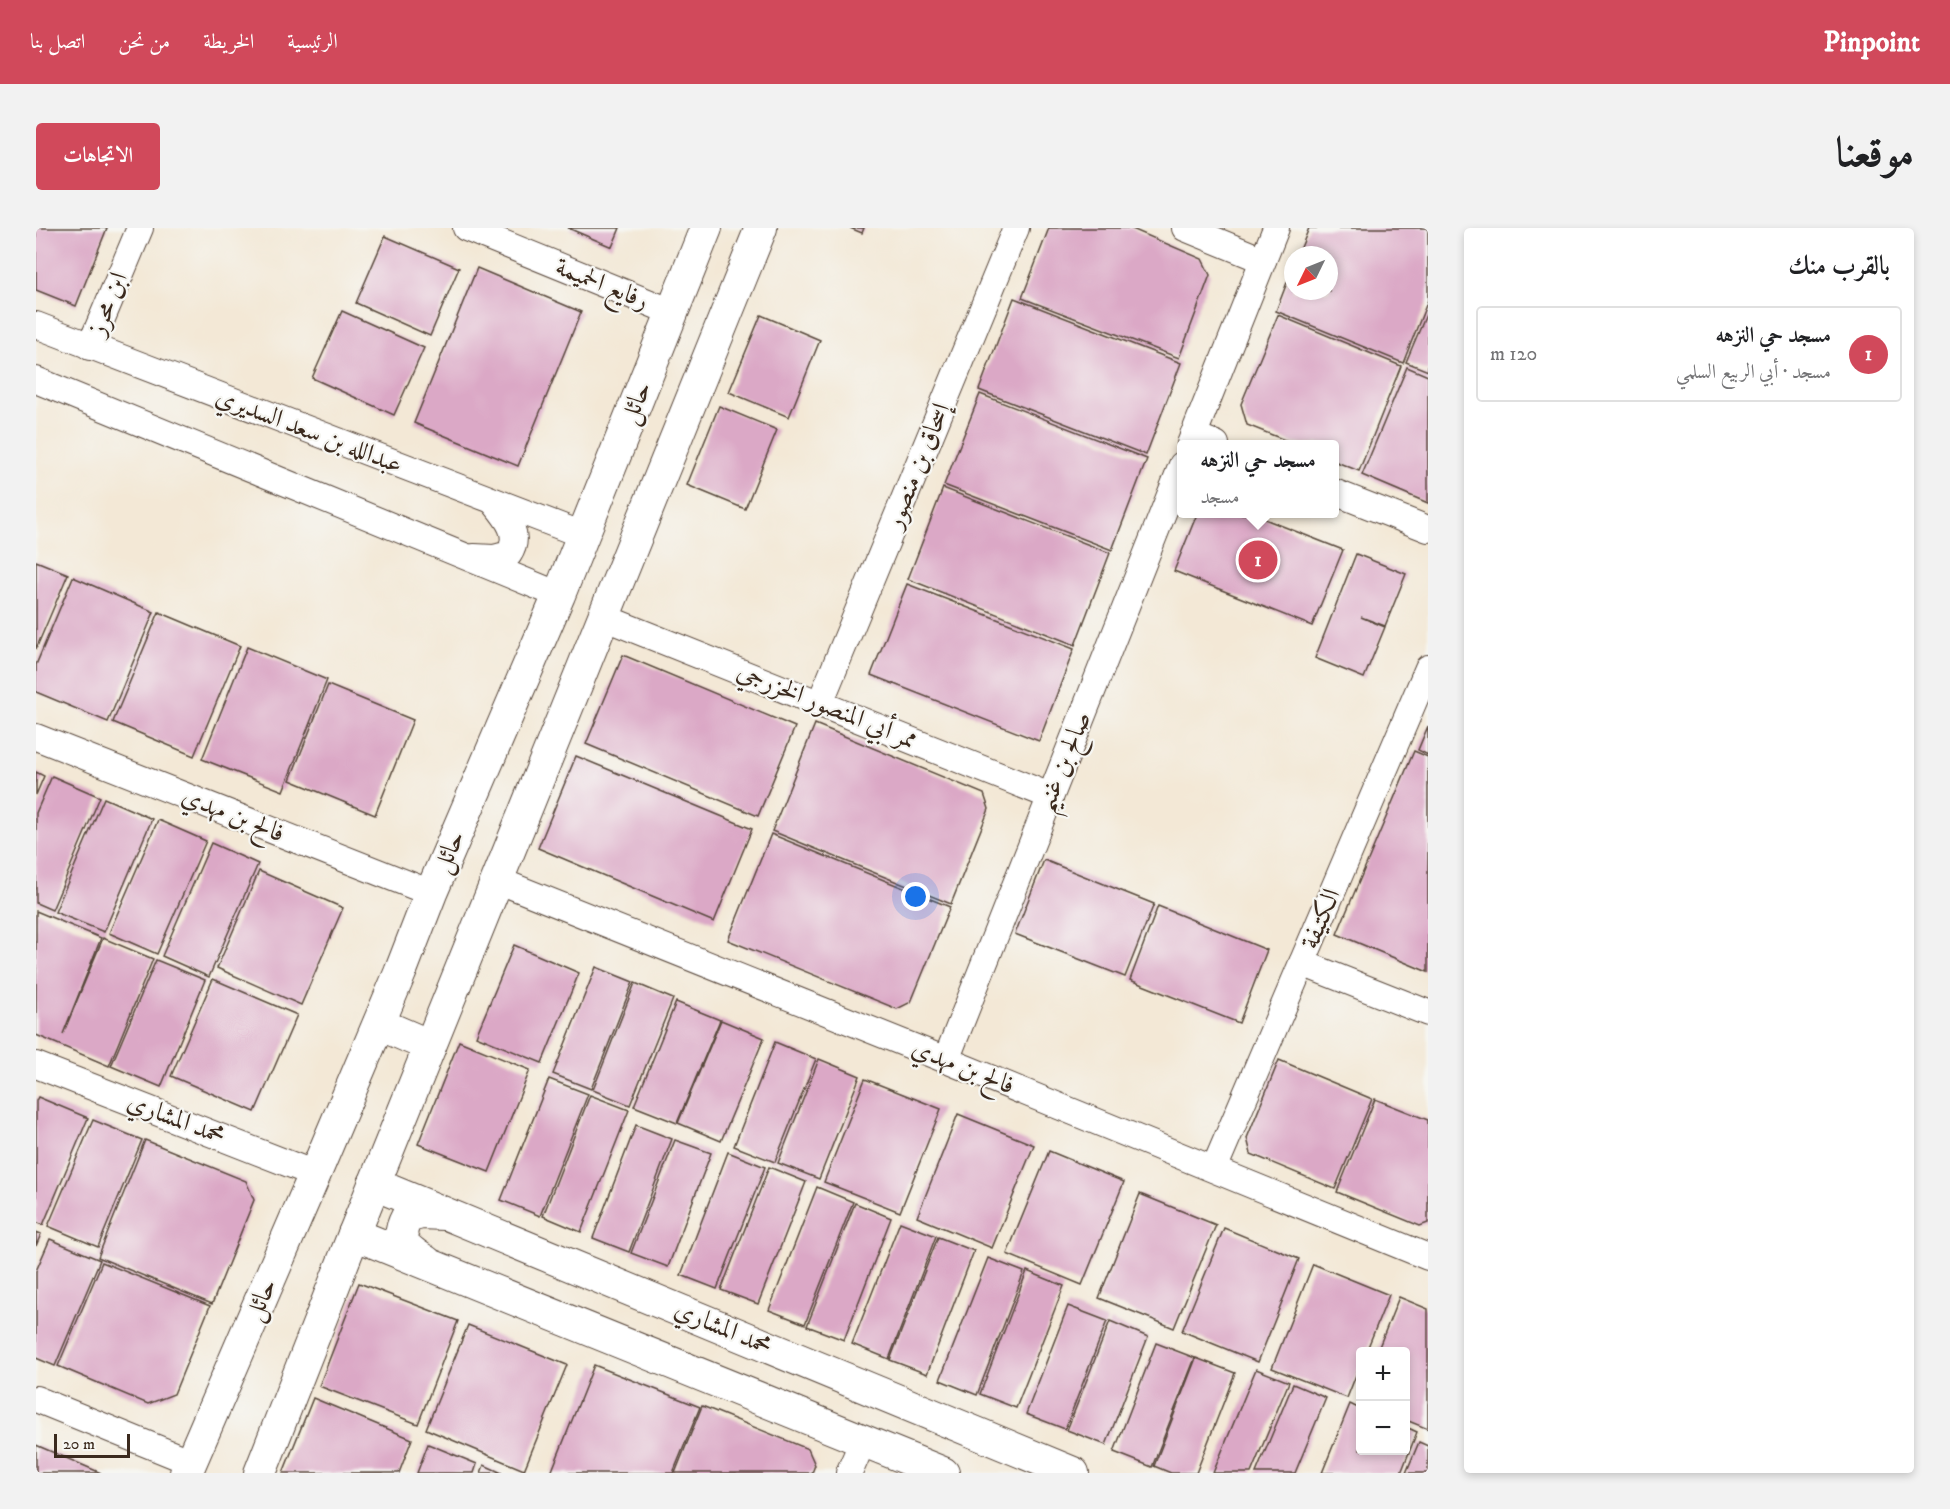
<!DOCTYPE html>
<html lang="ar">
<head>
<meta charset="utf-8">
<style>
	:root { --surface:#fff; --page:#f2f2f2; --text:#202124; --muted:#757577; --line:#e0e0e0; --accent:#d1495b }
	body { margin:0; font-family:"IM FELL DW Pica",Amiri,serif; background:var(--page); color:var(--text); direction:rtl }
	.controls { position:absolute; right:18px; bottom:18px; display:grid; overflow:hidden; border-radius:6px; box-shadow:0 3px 9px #0003 }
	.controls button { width:54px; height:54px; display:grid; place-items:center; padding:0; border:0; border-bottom:2px solid var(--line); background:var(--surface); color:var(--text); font:30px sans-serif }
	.compass { position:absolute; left:1248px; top:18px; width:54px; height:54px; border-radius:50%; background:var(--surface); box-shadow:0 3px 9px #0003; rotate:227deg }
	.scale { position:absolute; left:18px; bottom:15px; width:76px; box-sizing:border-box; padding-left:6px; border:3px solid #3b2a1e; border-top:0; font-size:16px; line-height:21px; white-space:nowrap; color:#3b2a1e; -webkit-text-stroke:4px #f6f6f2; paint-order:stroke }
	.you { position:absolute; left:880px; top:669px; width:21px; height:21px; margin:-15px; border:4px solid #fff; border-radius:50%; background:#1a73e8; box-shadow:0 0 0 9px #1a73e833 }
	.badge { display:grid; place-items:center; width:39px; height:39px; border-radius:50%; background:var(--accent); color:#fff; font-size:20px; font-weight:700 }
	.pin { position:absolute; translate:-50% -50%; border:3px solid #fff; box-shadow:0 2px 6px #0006 }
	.popup { position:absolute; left:1141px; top:212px; width:162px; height:78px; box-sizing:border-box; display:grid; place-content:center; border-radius:6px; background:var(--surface); filter:drop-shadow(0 2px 4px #0005); font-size:20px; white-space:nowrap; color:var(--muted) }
	.popup b { font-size:22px; color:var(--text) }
	.popup::after { content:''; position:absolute; left:50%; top:100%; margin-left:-12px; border:12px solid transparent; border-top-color:var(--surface) }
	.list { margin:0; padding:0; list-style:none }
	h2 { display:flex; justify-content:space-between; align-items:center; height:78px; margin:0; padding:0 24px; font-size:26px }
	h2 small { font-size:20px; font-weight:400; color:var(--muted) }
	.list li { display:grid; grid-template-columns:39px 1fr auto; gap:18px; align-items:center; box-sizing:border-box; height:96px; margin:0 12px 12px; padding:0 12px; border:2px solid var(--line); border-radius:6px }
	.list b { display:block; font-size:22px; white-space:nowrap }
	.list p { margin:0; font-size:20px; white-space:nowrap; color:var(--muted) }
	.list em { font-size:20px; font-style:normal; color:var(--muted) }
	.map { position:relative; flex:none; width:1392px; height:1245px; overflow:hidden; direction:ltr; border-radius:6px }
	header { display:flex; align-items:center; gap:36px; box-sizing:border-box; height:84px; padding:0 30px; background:var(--accent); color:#fff }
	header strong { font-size:28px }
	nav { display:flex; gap:33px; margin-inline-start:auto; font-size:21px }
	.intro { display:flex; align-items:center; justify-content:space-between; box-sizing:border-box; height:144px; padding:0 36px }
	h1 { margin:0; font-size:42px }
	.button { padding:15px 27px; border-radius:6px; background:var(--accent); color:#fff; font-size:21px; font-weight:700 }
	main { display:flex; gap:36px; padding:0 36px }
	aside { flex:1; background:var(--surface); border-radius:6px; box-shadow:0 3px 9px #0003 }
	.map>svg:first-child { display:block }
</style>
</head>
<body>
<header>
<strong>Pinpoint</strong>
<nav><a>الرئيسية</a><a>الخريطة</a><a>من نحن</a><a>اتصل بنا</a></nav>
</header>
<div class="intro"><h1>موقعنا</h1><a class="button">الاتجاهات</a></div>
<main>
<aside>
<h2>بالقرب منك<small></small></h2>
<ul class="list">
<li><span class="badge">1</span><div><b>مسجد حي النزهه</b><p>مسجد · أبي الربيع السلمي</p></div><em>120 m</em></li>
</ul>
</aside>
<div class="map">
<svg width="1392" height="1245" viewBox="0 0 1392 1245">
	<rect width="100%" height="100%" fill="#f6f6f2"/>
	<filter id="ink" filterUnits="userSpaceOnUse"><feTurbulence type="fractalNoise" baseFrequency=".0167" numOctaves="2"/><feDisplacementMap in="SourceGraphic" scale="12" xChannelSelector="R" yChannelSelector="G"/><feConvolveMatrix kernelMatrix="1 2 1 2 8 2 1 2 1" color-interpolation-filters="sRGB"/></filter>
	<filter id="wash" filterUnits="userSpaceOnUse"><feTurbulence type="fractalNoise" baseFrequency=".008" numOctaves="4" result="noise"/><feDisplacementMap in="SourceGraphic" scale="24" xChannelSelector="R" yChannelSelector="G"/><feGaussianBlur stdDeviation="1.35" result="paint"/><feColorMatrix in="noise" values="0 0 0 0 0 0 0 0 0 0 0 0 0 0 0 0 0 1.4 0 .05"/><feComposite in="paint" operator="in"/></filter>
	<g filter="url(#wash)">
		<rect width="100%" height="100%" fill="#f3e8d6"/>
		<g id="blocks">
			<g fill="#dba8c6">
				<path d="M0,0H71L40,78L0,62Z"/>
				<path d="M532,0H584L576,19Z"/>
				<path d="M814,0H828L826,5Z"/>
				<path d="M1013,0H1094L1166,31L1174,47L1143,130L986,70Z"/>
				<path d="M1273,0H1392V72L1367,135L1240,83L1257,39V63H1293V27H1262Z"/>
				<path d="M349,8L423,40L394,108L320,75Z"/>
				<path d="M441,40L545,84L482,238L378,195Z"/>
				<path d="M978,70L1145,135L1110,227L943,162Z"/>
				<path d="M1392,82V143L1370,134Z"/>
				<path d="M306,83L388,120L358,187L276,150Z"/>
				<path d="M725,87L784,112L753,189L693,164Z"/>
				<path d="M1242,87L1365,138L1323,243L1298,233V216H1259L1211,197L1205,176Z"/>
				<path d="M1371,139L1392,148V275L1326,247Z"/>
				<path d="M944,166L1111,231L1076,322L908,257Z"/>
				<path d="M683,178L741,202L709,281L651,257Z"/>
				<path d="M907,260L1074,325L1039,417L872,351Z"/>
				<path d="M1161,286H1216L1307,322L1276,398L1138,343Z"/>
				<path d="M1320,326L1370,346L1349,398L1325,389L1349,399L1328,450L1279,430Z"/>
				<path d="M0,333L32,346L0,421Z"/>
				<path d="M37,349L118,384L72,494L0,464V437Z"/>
				<path d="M871,356L1038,421L1003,513L835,447Z"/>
				<path d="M123,384L204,418L158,528L77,494Z"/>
				<path d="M211,419L291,452L247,563L166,531Z"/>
				<path d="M587,427L759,499L722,588L550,516Z"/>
				<path d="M292,457L377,492L339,587L254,552Z"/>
				<path d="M779,496L948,566L953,581L915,676L736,603Z"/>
				<path d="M1392,498V527L1382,522Z"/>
				<path d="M1378,523L1392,529V744L1301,706Z"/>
				<path d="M540,528L716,601L678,694L502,620Z"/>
				<path d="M0,544L8,548L0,567Z"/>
				<path d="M16,548L64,569L16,682L0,675V585Z"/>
				<path d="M68,570L116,591L68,704L19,684Z"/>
				<path d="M122,592L170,613L121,726L73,705Z"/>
				<path d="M735,606L914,679L875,774L861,781L692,712Z"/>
				<path d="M175,615L222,636L173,749L126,728Z"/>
				<path d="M1008,632L1118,676L1089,749L979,706Z"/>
				<path d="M223,643L307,680L265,777L181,740Z"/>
				<path d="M1122,678L1231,722L1203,795L1094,752Z"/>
				<path d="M0,683L65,710L27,806L67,710L117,731L73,838L0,807Z"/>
				<path d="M478,717L543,745L506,835L440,808Z"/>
				<path d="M120,732L169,752L125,859L75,838Z"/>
				<path d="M560,739L597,754L555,861L517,846Z"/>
				<path d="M177,751L261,787L219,884L135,848Z"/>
				<path d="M599,755L637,771L594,877L557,862Z"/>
				<path d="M640,774L684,792L641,895L598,878Z"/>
				<path d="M685,792L728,810L685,913L642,895Z"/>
				<path d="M423,813L494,842L453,944L382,916Z"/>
				<path d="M739,814L780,831L739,934L698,918Z"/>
				<path d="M783,831L824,848L783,951L742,935Z"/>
				<path d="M1243,832L1336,871L1299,961L1215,926L1211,910Z"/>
				<path d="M513,851L552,866L504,988L465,972Z"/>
				<path d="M829,851L905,881L864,984L788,954Z"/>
				<path d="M554,867L593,882L545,1004L507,988Z"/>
				<path d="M2,869L52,890L7,997L0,994V873Z"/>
				<path d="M1339,871L1392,892V995L1384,998L1301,964Z"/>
				<path d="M922,886L998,917L956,1020L881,989Z"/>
				<path d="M57,892L106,912L62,1019L12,998Z"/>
				<path d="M600,897L636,911L593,1024L557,1010Z"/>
				<path d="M109,912L210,953L218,972L176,1076L62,1029Z"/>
				<path d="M639,912L675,925L632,1039L595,1025Z"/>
				<path d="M1013,923L1088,954L1046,1057L971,1026Z"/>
				<path d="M692,924L729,939L681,1061L645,1047Z"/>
				<path d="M733,939L770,954L722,1076L685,1062Z"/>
				<path d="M781,959L817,974L769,1096L733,1082Z"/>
				<path d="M1104,966L1180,997L1138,1100L1063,1070Z"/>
				<path d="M819,975L855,990L808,1112L771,1098Z"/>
				<path d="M864,994L900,1008L853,1131L816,1116Z"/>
				<path d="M1188,1000L1263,1031L1222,1134L1146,1103Z"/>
				<path d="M0,1004L5,1006L0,1018Z"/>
				<path d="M902,1009L938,1023L891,1146L854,1132Z"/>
				<path d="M14,1011L64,1032L19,1138L0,1130V1043Z"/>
				<path d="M952,1030L988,1044L941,1167L904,1152Z"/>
				<path d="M66,1034L174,1078L138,1166L112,1176L22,1138Z"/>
				<path d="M1277,1036L1353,1067L1330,1124H1324V1137L1311,1170L1236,1140Z"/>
				<path d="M991,1043L1028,1058L980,1180L944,1166Z"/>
				<path d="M323,1055L422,1093L382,1196L283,1158Z"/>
				<path d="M1363,1069L1392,1081V1201L1370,1192V1124H1341Z"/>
				<path d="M1032,1078L1071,1093L1029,1201L990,1186Z"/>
				<path d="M1074,1093L1112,1109L1070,1217L1031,1202Z"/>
				<path d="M432,1097L531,1137L488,1242L390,1201Z"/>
				<path d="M1120,1115L1159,1130L1116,1239L1078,1224Z"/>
				<path d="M1160,1130L1199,1145L1160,1245H1135L1118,1238Z"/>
				<path d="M558,1137L664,1179L637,1245H515Z"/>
				<path d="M1220,1141L1253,1154L1215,1245H1177Z"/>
				<path d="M1257,1156L1290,1170L1259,1245H1220Z"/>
				<path d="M277,1170L376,1211L363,1245H247Z"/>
				<path d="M1314,1176L1324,1181V1222H1370V1199L1381,1204L1365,1245H1286Z"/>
				<path d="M666,1178L772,1221L779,1237L776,1245H639Z"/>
				<path d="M1383,1214L1392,1218V1245H1370Z"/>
				<path d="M392,1216L441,1236L438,1245H381Z"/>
				<path d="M0,1217L65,1245H0Z"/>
				<path d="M448,1237L466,1245H445Z"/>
			</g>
		</g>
	</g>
	<g filter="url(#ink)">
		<use href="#blocks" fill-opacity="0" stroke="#57463a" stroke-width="1.5"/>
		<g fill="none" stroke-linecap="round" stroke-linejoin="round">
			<g stroke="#57463a" stroke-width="28">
				<g id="minor">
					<path d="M430,0L636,84"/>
					<path d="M1149,0L1227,32"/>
					<path d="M0,97L547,307"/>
					<path d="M54,119L104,0"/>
					<path d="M0,152L523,367"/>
					<path d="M1157,207L1180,216"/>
					<path d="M1154,216L1240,0"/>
					<path d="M1298,264L1392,301"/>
					<path d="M438,329L458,330L473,326C486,306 470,289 457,273"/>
					<path d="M567,389L1014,568"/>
					<path d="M784,475L980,0"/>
					<path d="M0,509L395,665"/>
					<path d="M461,652L910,832L1392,1029"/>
					<path d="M1266,735L1392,785"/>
					<path d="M910,832L1146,237"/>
					<path d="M0,837L279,946"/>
					<path d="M1178,941L1392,440"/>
					<path d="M0,1171L155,1234"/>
					<path d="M813,1245L827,1213"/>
				</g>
			</g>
			<g stroke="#57463a" stroke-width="34">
				<g id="tertiary">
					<path d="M343,796L394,818"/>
					<path d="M338,956L1037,1245"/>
					<path d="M318,1006L907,1245"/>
					<path d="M389,1033C369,1020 358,1013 371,989L385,985L408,986"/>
					<path d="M150,1245L279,946L364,745L395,665L523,367L670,0"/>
					<path d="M224,1245L318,1006L725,0"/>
				</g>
			</g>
			<use href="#minor" stroke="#fff" stroke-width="26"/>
			<use href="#tertiary" stroke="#fff" stroke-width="32"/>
		</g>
	</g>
	<g text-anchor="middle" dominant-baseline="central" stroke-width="4.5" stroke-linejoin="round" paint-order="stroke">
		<g font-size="26" fill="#3b2a1e" stroke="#f6f6f2">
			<text transform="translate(566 56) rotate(22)">رفايع الحميمة</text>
			<text transform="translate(72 76) rotate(-68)">ابن محرز</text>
			<text transform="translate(600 175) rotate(-68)">حائل</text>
			<text transform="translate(273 203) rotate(21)">عبدالله بن سعد السديري</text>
			<text transform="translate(882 238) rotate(-68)">إسحاق بن منصور</text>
			<text transform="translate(791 478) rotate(22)">ممر أبي المنصور الخزرجي</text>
			<text transform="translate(1028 534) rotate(-68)">صالح بن غنيم</text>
			<text transform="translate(197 587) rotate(22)">فالح بن مهدي</text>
			<text transform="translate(413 624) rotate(-67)">حائل</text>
			<text transform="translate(1285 691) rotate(-67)">الكتيفة</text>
			<text transform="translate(927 839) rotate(22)">فالح بن مهدي</text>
			<text transform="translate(140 891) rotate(21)">محمد المشاري</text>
			<text transform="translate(225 1072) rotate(-67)">حائل</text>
			<text transform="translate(687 1100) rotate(23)">محمد المشاري</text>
		</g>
	</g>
</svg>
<div class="controls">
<button>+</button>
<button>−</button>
</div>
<svg class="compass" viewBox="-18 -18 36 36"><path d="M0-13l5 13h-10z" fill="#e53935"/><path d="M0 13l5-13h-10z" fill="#757577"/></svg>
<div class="scale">20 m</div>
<div class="you"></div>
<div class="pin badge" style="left:1222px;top:332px">1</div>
<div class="popup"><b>مسجد حي النزهه</b>مسجد</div>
</div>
</main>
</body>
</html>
